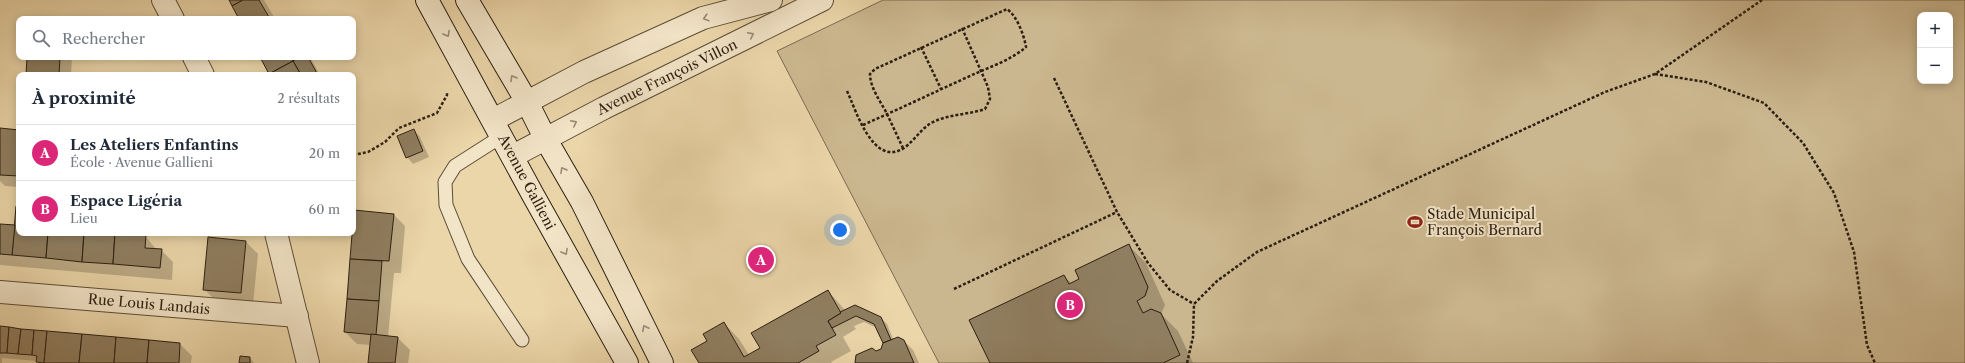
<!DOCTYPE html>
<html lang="fr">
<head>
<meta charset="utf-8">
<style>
	:root { --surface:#fff; --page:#f2f2f3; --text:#1f2937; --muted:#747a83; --line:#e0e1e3; --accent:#db2777 }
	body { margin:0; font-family:"Libre Caslon Text",serif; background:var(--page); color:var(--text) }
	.controls { position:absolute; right:12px; top:12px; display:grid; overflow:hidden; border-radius:8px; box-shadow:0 2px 10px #0003 }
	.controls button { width:36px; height:36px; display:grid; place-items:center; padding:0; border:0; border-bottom:1px solid var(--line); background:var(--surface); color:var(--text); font:20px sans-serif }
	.you { position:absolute; left:840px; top:230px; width:14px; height:14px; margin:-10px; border:3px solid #fff; border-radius:50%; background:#1a73e8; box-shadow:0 0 0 6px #1a73e833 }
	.badge { display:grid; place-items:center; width:26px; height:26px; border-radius:50%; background:var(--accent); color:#fff; font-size:13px; font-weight:700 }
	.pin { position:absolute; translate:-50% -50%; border:2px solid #fff; box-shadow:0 1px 4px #0006 }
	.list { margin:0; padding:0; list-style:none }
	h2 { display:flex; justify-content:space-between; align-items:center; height:52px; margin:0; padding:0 16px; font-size:17px }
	h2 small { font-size:13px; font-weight:400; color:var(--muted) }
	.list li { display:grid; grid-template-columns:26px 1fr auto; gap:12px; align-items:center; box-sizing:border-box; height:56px; padding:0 16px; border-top:1px solid var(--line) }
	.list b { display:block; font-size:15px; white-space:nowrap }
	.list p { margin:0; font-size:13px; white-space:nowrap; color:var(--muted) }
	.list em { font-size:13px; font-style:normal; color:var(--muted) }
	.icon { flex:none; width:22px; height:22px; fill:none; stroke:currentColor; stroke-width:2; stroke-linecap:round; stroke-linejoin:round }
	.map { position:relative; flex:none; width:1965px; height:363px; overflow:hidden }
	.search { position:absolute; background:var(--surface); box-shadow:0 2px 10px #0003; left:16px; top:16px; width:340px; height:44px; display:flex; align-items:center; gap:10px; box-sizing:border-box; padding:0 14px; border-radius:8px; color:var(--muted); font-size:15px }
	.panel { position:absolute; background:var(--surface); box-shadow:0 2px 10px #0003; left:16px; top:72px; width:340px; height:164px; border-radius:8px }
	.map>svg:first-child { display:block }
</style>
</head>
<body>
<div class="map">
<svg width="1965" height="363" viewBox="0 0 1965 363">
	<rect width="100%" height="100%" fill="#ebd6a9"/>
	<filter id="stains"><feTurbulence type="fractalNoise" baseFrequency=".005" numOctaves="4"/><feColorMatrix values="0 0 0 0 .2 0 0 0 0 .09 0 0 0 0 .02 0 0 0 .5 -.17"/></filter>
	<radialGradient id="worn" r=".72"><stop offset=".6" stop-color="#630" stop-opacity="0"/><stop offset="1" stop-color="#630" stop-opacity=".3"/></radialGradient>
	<path fill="#cbb78f" stroke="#7c6b50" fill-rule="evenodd" d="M883,0H1965V363H939L777,51ZM1920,15H1950V81H1920Z"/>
	<g fill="#0003">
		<path d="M230,0H264L275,19H240Z"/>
		<path d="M28,57H72L71,75H27Z"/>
		<path d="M261,57H310L320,75H271Z"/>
		<path d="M0,129L19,131V187L5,186L0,181Z"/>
		<path d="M414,130L420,137L429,157L413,164L407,157Z"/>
		<path d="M19,207V233H103L145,236L157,250H161L173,262L172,280L0,265V225L15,226Z"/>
		<path d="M355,211L393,214L405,226L401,273H394L388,337L398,338L410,350L408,363H369L371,345L357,344L345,332Z"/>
		<path d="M246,242L258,254L253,304L216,301L204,289Z"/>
		<path d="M1128,245L1146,263L1165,305L1161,314L1178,331L1193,363H991L1064,276L1072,284Z"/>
		<path d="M828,291L845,310L880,317L887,324L894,341L901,338L913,350L919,363H857L856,356L882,350L884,344L877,328L864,322L854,326L856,329L843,337L851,351L831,362L832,363H700L708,341L724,323L739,339L749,355L761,349Z"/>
		<path d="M0,328L180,344L192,356L191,363H39L37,361L2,358V363H0Z"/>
		<path d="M250,358L254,363H240Z"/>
	</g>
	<g fill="#8f7e60" stroke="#2c1f11">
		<path d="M229,0H243L232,6Z"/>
		<path d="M243,0H259L270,19H239L232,6Z"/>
		<path d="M27,57H60L59,75H26Z"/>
		<path d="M260,57H291L293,61L269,74Z"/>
		<path d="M291,57H300L293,61Z"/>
		<path d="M300,57H308L318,75H301L293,61Z"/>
		<path d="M293,61L301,75H270L269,74Z"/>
		<path d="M0,128L19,130V176L0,175Z"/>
		<path d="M414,129L423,151L406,158L397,136Z"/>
		<path d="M16,206H19V233H48L46,258L12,255Z"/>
		<path d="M354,210L394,214L389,261L350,259Z"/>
		<path d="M0,224L15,225L12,255L0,254Z"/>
		<path d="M48,233H84L82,262L46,258Z"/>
		<path d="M84,233H115L113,264L82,262Z"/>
		<path d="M115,233L146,235L145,248L162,249L160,268L113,264Z"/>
		<path d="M208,237L246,241L241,293L203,290Z"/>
		<path d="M1129,244L1148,287L1145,296L1137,301L1143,313L1151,309L1161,313L1180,355L1163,363H990L969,320L1064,275L1069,284L1079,279L1075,270Z"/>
		<path d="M350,259L382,261L379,301L347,299Z"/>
		<path d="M828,290L841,313L828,321L836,335L816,346L819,351L798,363H699L691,350L707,341L703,334L724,322L744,357L760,348L751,333Z"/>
		<path d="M347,299L379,301L376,335L344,332Z"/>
		<path d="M855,305L881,317L891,340L883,343L874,324L856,316L832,328L828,321L841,313L840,312Z"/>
		<path d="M0,326L9,327L7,353H0Z"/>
		<path d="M9,327L21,329L18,354L7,353Z"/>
		<path d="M21,329L34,330L32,355L18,354Z"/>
		<path d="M34,330L47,331L44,363L36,362L37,356L32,355Z"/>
		<path d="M47,331L82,334L79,363H44Z"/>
		<path d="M82,334L116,337L114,363H79Z"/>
		<path d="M371,334L398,337L395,363H368Z"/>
		<path d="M116,337L149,340L147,363H114Z"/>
		<path d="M898,337L904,340L914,363H855L856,355L872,348L876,351L881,349L883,343Z"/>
		<path d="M149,340L180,343L179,363H147Z"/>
		<path d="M240,356L250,357V363H239Z"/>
	</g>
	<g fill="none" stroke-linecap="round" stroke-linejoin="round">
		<g stroke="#5c4d37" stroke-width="15">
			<path id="service" d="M502,136L455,166L445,182L446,205L468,259L522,340"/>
		</g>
		<g stroke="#5c4d37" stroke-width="24">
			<g id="minor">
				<path d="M163,0L173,19"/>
				<path d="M194,57L203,75"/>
				<path d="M493,120L584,72L703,18L771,0"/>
				<path d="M513,156L604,108L822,0"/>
				<path d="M276,233L308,363"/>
				<path d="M0,292L297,316"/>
			</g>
		</g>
		<g stroke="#2c1f11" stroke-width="24">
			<g id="secondary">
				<path d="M427,0L533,195L627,363"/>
				<path d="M467,0L527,102L545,138L582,202L662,363"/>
			</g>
		</g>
		<g stroke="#2c1f11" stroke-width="2.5" stroke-dasharray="3 2" stroke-linecap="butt">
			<path d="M921,47L941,89"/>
			<path d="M1655,74L1706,82L1764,103L1803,143L1834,193L1854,252L1867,345L1875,363"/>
			<path d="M1054,78L1117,212L1148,263L1170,290L1194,304"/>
			<path d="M847,91C856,110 873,168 904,148C914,141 921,129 931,123C948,114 967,115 985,109L990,99L988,87L962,28"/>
			<path d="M863,125C899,109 935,92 972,75C990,67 1011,60 1026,47C1024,35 1017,16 1007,9L875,69L870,74C870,88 881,102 887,114L903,148"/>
			<path d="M353,155L368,152L385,142L399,128L437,113L447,95V92"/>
			<path d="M954,289L1117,212"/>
			<path d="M1187,363L1193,337L1194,304L1217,281L1257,252L1605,92L1655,74L1762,0"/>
		</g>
		<use href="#service" stroke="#f2e4c7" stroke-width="13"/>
		<use href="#minor" stroke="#f2e4c7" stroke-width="22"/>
		<use href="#secondary" stroke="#f2e4c7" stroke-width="22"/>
	</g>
	<defs><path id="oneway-chevron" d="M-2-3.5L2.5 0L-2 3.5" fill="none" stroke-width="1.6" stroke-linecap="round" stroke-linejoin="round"/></defs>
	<g stroke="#998b75">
		<use href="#oneway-chevron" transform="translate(706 18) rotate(163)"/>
		<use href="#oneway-chevron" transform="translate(447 34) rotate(61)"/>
		<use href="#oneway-chevron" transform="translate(751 35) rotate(-26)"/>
		<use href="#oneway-chevron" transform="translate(513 78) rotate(-121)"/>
		<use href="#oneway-chevron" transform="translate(574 123) rotate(-27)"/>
		<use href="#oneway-chevron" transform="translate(563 170) rotate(-119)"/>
		<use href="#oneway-chevron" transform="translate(565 252) rotate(61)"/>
		<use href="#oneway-chevron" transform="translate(645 328) rotate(-117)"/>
	</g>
	<defs>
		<g id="stadium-bare" transform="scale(1.2)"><path d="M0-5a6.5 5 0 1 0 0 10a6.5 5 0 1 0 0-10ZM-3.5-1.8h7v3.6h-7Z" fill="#8f2418" stroke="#f2e4c7" stroke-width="2.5" paint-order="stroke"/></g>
	</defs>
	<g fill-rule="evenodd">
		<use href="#stadium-bare" x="1415" y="222"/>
	</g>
	<g text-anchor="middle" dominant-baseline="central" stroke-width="4" stroke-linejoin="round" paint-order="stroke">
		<g font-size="14" fill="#2c1f11" stroke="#f2e4c7">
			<text transform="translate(667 77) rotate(-26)">Avenue François Villon</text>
			<text transform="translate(527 182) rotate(62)">Avenue Gallieni</text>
			<text transform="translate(149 304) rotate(5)">Rue Louis Landais</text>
		</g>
		<g font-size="14" fill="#2c1f11" stroke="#f2e4c7" text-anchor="start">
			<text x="1427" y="214">Stade Municipal<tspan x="1427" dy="16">François Bernard</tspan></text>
		</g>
	</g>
	<rect width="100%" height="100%" filter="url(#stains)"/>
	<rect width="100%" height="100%" fill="url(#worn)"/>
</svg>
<div class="controls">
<button>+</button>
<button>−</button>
</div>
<div class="you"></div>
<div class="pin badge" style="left:761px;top:260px">A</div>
<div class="pin badge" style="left:1070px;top:305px">B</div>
<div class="search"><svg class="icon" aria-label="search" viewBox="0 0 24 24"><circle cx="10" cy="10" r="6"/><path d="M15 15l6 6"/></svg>Rechercher</div>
<section class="panel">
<h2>À proximité<small>2 résultats</small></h2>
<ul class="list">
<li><span class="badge">A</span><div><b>Les Ateliers Enfantins</b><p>École · Avenue Gallieni</p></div><em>20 m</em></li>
<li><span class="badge">B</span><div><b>Espace Ligéria</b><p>Lieu</p></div><em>60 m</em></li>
</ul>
</section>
</div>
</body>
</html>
